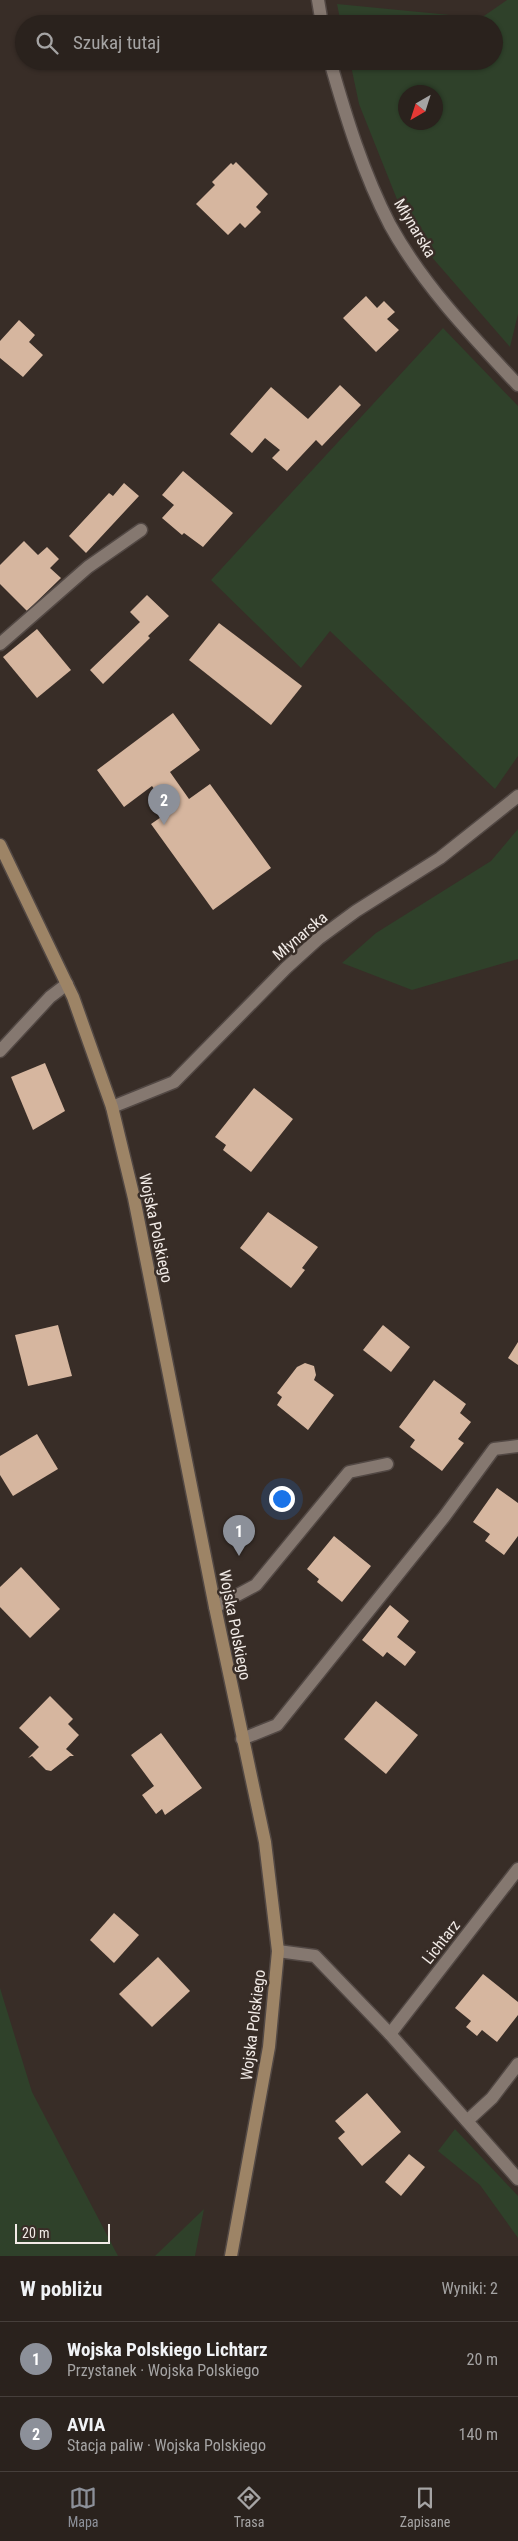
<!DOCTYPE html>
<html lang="pl">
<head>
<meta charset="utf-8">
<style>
	:root { --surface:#2a221d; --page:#322a26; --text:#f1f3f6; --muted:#a5a4a4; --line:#463f3b; --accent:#8c9099 }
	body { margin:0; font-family:"Roboto Condensed",sans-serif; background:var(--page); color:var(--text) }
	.compass { position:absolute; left:398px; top:85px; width:45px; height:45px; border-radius:50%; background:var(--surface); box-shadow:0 1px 4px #0004; rotate:219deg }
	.scale { position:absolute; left:15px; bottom:12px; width:95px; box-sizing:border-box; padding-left:5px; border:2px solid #f2ebe7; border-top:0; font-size:14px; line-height:18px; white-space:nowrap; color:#f2ebe7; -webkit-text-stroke:4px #382d27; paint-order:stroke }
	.you { position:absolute; left:281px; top:1498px; width:18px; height:18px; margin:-12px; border:4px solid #fff; border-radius:50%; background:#1a73e8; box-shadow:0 0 0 8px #1a73e833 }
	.badge { display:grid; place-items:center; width:32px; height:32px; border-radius:50%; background:var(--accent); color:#fff; font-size:16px; font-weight:700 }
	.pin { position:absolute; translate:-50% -41px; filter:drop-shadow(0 1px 2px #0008) }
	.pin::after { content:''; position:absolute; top:26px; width:18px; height:15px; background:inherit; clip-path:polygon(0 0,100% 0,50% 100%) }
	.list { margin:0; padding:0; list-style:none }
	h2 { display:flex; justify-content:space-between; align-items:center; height:65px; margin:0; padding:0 20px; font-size:21px }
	h2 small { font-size:16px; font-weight:400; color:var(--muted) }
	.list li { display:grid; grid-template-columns:32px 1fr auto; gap:15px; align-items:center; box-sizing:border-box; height:75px; padding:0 20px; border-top:1px solid var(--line) }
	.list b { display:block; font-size:19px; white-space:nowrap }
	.list p { margin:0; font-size:16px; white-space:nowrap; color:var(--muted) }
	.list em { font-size:16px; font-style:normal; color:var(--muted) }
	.icon { flex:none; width:28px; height:28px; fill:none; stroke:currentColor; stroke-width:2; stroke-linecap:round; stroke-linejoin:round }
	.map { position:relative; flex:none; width:518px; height:2256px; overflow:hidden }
	.search { position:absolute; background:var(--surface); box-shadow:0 1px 4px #0004; left:15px; right:15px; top:15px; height:55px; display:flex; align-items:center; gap:12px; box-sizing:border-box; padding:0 18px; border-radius:28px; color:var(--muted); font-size:19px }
	.sheet { height:215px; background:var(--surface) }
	nav { display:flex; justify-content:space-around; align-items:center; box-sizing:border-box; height:70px; border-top:1px solid var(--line); background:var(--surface); font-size:14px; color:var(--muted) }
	nav a { display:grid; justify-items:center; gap:2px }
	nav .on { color:var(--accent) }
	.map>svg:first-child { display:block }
</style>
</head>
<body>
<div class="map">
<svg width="518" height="2256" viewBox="0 0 518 2256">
	<rect width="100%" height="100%" fill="#382d27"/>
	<g fill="#2f412a" fill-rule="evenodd">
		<path d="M507,0H518V314L510,347L410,232L359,104L350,61H494V24H341L337,4L481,18ZM436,92V122H406V92Z"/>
		<path d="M443,328L518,406V756L495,789L330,631L301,668L211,580Z"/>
		<path d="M518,829V959L412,990L342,963L376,933L491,861Z"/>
		<path d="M0,1988L32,2092L118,2256H0Z"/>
		<path d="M455,2129L518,2196V2238L480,2185L438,2151Z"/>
		<path d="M204,2209L195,2256H155Z"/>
	</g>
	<g fill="#d6b69f">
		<path d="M236,162L268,194L256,207L261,212L245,228L240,223L228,235L196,204L215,185L212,182L231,163L233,165Z"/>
		<path d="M366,296L377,308L384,301L395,312L387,319L399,330L376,352L343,318Z"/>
		<path d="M19,320L35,335L29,342L43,355L23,377L0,358V341Z"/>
		<path d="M340,385L361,405L322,446L316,440L287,471L272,458L280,450L265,438L252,453L230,434L271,387L308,419Z"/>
		<path d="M183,471L233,513L203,547L184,533L182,535L162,518L174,505L162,495Z"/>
		<path d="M124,483L139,496L86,553L69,536L109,493L113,496Z"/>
		<path d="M24,541L38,555L47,547L59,559L50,568L61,578L27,611L0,584V565Z"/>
		<path d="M147,595L169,616L148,636L150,638L103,684L90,670L140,622L130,612Z"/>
		<path d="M219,623L302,686L271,725L189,660Z"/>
		<path d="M37,629L71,670L37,698L3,657Z"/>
		<path d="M173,713L200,750L170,772L189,799L210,784L271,868L213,910L151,824L170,811L152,786L124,807L97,770Z"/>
		<path d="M45,1063L65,1111L33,1130L11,1077Z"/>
		<path d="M254,1088L293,1119L251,1172L223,1150L226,1145L215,1137Z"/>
		<path d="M268,1212L318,1247L302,1268L305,1270L291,1288L240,1248Z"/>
		<path d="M58,1325L72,1376L28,1386L15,1335Z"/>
		<path d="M383,1325L410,1347L391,1372L363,1350Z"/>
		<path d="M518,1342V1365L508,1358Z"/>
		<path d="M305,1363L314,1366L316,1375L314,1380L334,1395L308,1430L277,1405L282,1397L277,1393L297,1367Z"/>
		<path d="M434,1380L466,1404L460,1413L471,1422L458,1439L464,1443L442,1471L410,1447L415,1440L399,1427Z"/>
		<path d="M37,1434L58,1469L13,1496L0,1475V1456Z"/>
		<path d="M497,1488L518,1503V1536L504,1555L485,1541L490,1534L473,1522Z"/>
		<path d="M334,1536L371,1566L342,1602L317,1582L319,1579L307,1569Z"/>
		<path d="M21,1567L60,1609L30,1638L0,1607V1587Z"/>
		<path d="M390,1605L409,1621L397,1637L416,1652L405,1666L387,1652L383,1657L362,1640Z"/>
		<path d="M50,1696L73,1719L68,1724L79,1735L66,1749L74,1756H70L51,1771L46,1770L32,1756L28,1758L39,1747L19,1728Z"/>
		<path d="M376,1701L418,1735L386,1774L344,1739Z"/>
		<path d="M161,1733L202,1788L165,1815L162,1809L156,1814L142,1795L154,1786L131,1755Z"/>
		<path d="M114,1913L139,1935L114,1963L90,1940Z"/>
		<path d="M158,1957L190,1991L152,2027L119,1994Z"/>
		<path d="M483,1974L518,2002V2015L497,2042L482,2030L477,2036L466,2027L471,2021L455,2008Z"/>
		<path d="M367,2093L401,2132L362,2166L338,2138L345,2132L335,2121Z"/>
		<path d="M409,2154L425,2167L401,2196L385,2182Z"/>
	</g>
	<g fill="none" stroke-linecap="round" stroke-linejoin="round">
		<g stroke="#524844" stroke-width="15">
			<g id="lane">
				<path d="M0,644L88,567L141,530"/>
				<path d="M0,1051L50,997L67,984"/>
				<path d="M215,1607L256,1585L349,1472L387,1464"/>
				<path d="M242,1739L277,1725L444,1517L494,1449L518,1446"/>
				<path d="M467,2121L492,2098L518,2064"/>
			</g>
		</g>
		<g stroke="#524844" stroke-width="15">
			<g id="street">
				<path d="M318,0L322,24"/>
				<path d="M330,61C346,117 363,173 390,225C423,285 472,336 518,385"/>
				<path d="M112,1107L174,1082L286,968L318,939L356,911L440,858L518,796"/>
				<path d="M278,1951L315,1956L390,2034L518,2179"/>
				<path d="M390,2034L518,1869"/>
			</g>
		</g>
		<g stroke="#524844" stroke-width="15">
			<path id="secondary" d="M0,845L73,997L112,1107L134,1198L215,1607L265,1842L278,1951L269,2047L231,2256"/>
		</g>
		<use href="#lane" stroke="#857870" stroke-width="12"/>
		<use href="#street" stroke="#857870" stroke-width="12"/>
		<use href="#secondary" stroke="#9d8466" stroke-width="12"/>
	</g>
	<g text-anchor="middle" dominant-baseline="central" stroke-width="5" stroke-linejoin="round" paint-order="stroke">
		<g font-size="16" fill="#f2ebe7" stroke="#382d27">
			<text transform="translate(415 228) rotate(59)">Młynarska</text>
			<text transform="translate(300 936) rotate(-40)">Młynarska</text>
			<text transform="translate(156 1228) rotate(78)">Wojska Polskiego</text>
			<text transform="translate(235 1625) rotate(79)">Wojska Polskiego</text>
			<text transform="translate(441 1942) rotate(-52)">Lichtarz</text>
			<text transform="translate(253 2025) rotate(-83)">Wojska Polskiego</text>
		</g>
	</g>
</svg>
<svg class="compass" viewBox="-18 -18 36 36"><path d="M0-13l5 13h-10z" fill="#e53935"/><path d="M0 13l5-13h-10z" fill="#a5a4a4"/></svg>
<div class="scale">20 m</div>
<div class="you"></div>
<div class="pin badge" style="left:239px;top:1556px">1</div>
<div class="pin badge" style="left:164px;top:825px">2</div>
<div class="search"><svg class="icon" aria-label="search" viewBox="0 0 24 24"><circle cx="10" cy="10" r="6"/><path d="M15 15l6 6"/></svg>Szukaj tutaj</div>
</div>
<section class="sheet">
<h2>W pobliżu<small>Wyniki: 2</small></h2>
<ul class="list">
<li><span class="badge">1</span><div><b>Wojska Polskiego Lichtarz</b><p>Przystanek · Wojska Polskiego</p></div><em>20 m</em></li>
<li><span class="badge">2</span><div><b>AVIA</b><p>Stacja paliw · Wojska Polskiego</p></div><em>140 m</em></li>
</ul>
</section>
<nav>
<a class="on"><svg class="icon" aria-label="map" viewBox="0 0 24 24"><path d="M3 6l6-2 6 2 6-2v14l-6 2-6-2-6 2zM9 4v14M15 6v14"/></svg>Mapa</a>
<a><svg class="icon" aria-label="directions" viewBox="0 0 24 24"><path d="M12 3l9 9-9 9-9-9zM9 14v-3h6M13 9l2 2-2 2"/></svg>Trasa</a>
<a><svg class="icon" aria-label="saved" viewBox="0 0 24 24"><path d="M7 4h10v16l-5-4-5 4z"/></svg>Zapisane</a>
</nav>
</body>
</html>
